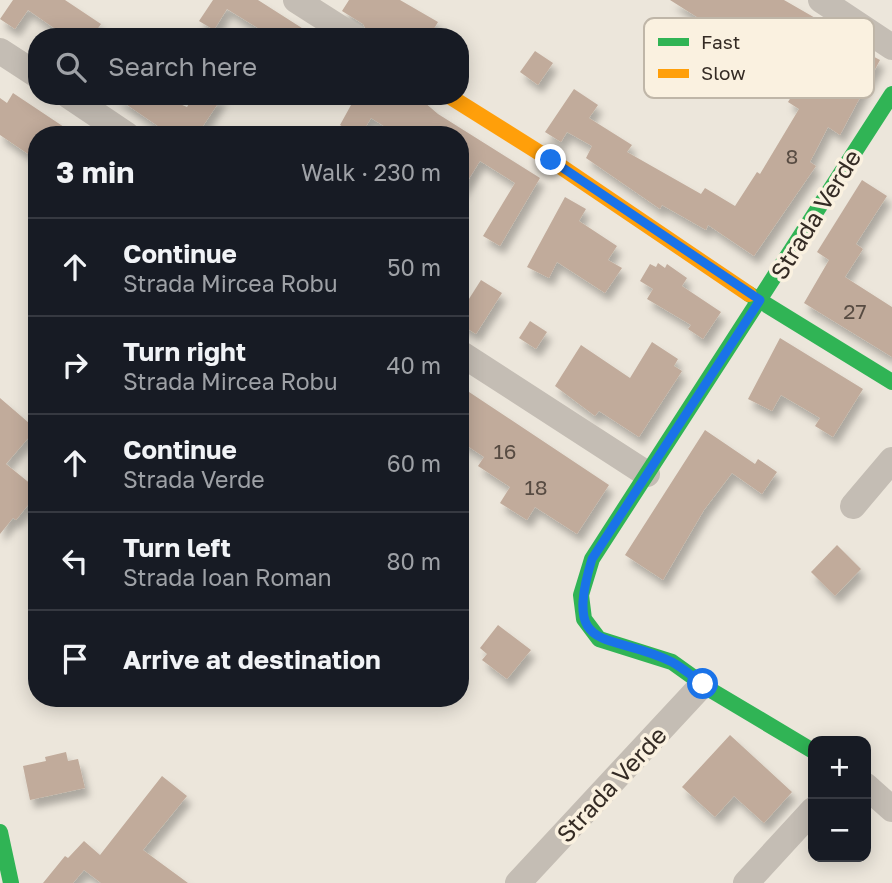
<!DOCTYPE html>
<html lang="en">
<head>
<meta charset="utf-8">
<style>
	:root { --surface:#171b24; --page:#20242c; --text:#f1f3f6; --muted:#9ea1a6; --line:#363941 }
	body { margin:0; font-family:"Golos Text",sans-serif; background:var(--page); color:var(--text) }
	.controls { position:absolute; right:21px; bottom:21px; display:grid; overflow:hidden; border-radius:14px; box-shadow:0 4px 18px #0003 }
	.controls button { width:63px; height:63px; display:grid; place-items:center; padding:0; border:0; border-bottom:2px solid var(--line); background:var(--surface); color:var(--text); font:35px sans-serif }
	.stop { position:absolute; width:21px; height:21px; margin:-16px; border:5px solid #1a73e8; border-radius:50%; background:#fff }
	.stop.end { background:#1a73e8; border-color:#fff; box-shadow:0 2px 7px #0008 }
	.list { margin:0; padding:0; list-style:none }
	h2 { display:flex; justify-content:space-between; align-items:center; height:91px; margin:0; padding:0 28px; font-size:30px }
	h2 small { font-size:23px; font-weight:400; color:var(--muted) }
	.list li { display:grid; grid-template-columns:46px 1fr auto; gap:21px; align-items:center; box-sizing:border-box; height:98px; padding:0 28px; border-top:2px solid var(--line) }
	.list b { display:block; font-size:26px; white-space:nowrap }
	.list p { margin:0; font-size:23px; white-space:nowrap; color:var(--muted) }
	.list em { font-size:23px; font-style:normal; color:var(--muted) }
	.icon { flex:none; width:38px; height:38px; fill:none; stroke:currentColor; stroke-width:2; stroke-linecap:round; stroke-linejoin:round }
	.map { position:relative; flex:none; width:892px; height:883px; overflow:hidden }
	.search { position:absolute; background:var(--surface); box-shadow:0 4px 18px #0003; left:28px; top:28px; width:441px; height:77px; display:flex; align-items:center; gap:18px; box-sizing:border-box; padding:0 24px; border-radius:28px; color:var(--muted); font-size:26px }
	.panel { position:absolute; background:var(--surface); box-shadow:0 4px 18px #0003; left:28px; top:126px; width:441px; height:581px; border-radius:28px }
	.map>svg:first-child { display:block }
</style>
</head>
<body>
<div class="map">
<svg width="892" height="883" viewBox="0 0 892 883">
	<defs>
		<filter id="shadow"><feDropShadow dx="4.5" dy="8" stdDeviation="3.5" flood-color="#0004"/></filter>
	</defs>
	<rect width="100%" height="100%" fill="#ece6db"/>
	<g fill="#c1ab9b" filter="url(#shadow)">
		<path d="M13,0H65L101,24L92,37H67L28,10L15,29L0,19Z"/>
		<path d="M213,0H258L316,37H257L261,30L227,9L214,30L199,21Z"/>
		<path d="M349,0H400L438,22L429,37H370L363,24L342,11Z"/>
		<path d="M670,0H784L850,38L853,40L850,44L880,60L840,135L828,127L810,162L816,166L754,256L708,225L706,230L662,205L660,209L586,158L592,146L567,132L561,142L545,132L574,89L598,105L589,118L632,145L627,152L701,194L705,188L735,206L757,172L760,174L799,109L788,102L804,76L724,23L719,31Z"/>
		<path d="M535,51L553,63L538,85L520,72Z"/>
		<path d="M13,93L76,135H37V160L0,135V98L7,103Z"/>
		<path d="M114,96H161L187,107L194,96H223L197,135H171Z"/>
		<path d="M356,96H417L438,114L540,178L500,246L483,236L515,183L480,161L460,193V135H398L371,118L361,135H356L340,125Z"/>
		<path d="M862,180L887,196L856,244L863,249L845,277L892,307V357L804,303L829,260L817,252Z"/>
		<path d="M565,197L586,209L579,221L617,246L608,260L622,268L605,293L557,262L549,278L527,267Z"/>
		<path d="M658,263L665,268L667,264L687,278L682,286L721,312L703,339L688,329L691,325L647,299L653,289L640,281L650,264L656,267Z"/>
		<path d="M481,280L502,293L476,334L460,324V313Z"/>
		<path d="M530,321L547,332L536,349L519,338Z"/>
		<path d="M780,338L863,389L833,437L815,426L820,418L781,395L772,411L748,399Z"/>
		<path d="M652,342L678,359L674,366L682,371L639,437L599,411L595,416L555,386L581,345L630,378Z"/>
		<path d="M460,386L609,485L577,534L535,507L527,520L500,503L510,487L478,466L484,457L460,441Z"/>
		<path d="M0,398L36,429L6,464L37,489V494L16,520L13,518L0,534Z"/>
		<path d="M705,430L755,464L758,459L777,472L762,494L732,473L704,510L663,580L625,555Z"/>
		<path d="M837,545L861,569L835,596L811,572Z"/>
		<path d="M498,625L531,650L507,679L482,660L487,654L480,648Z"/>
		<path d="M730,735L792,792L764,823L734,796L715,817L682,787Z"/>
		<path d="M66,752L68,761L78,759L85,788L30,800L23,766L46,761L45,757Z"/>
		<path d="M162,776L187,796L143,850L188,883H101L84,870L73,883H43L65,856L68,858L84,841L100,855Z"/>
	</g>
	<g fill="none" stroke-linecap="round" stroke-linejoin="round">
		<g stroke="#c4bdb4" stroke-width="26">
			<path d="M296,0L354,37"/>
			<path d="M821,0L892,47"/>
			<path d="M0,51L37,75"/>
			<path d="M69,96L127,135"/>
			<path d="M460,353L647,474"/>
			<path d="M853,506L892,460"/>
			<path d="M866,786L892,809"/>
			<path d="M518,883L703,684"/>
			<path d="M746,883L813,810"/>
		</g>
		<g stroke="#30b455" stroke-width="16">
			<path d="M749,294L892,382"/>
			<path d="M813,751L714,692L672,662L599,639L584,619L581,595L592,559L892,94"/>
			<path d="M0,832L11,883"/>
		</g>
		<path stroke="#ff9f0a" stroke-width="16" d="M449,96L551,160L749,294"/>
	</g>
	<g fill="none" stroke-linecap="round" stroke-linejoin="round">
		<path stroke="#1a73e8" stroke-width="9" d="M551,160L760,300L592,559C562,657 610,631 672,662C683,668 693,677 703,684"/>
	</g>
	<g text-anchor="middle" dominant-baseline="central" stroke-width="7" stroke-linejoin="round" paint-order="stroke">
		<g font-size="21" fill="#574b42">
			<text x="792" y="156">8</text>
			<text x="855" y="311">27</text>
			<text x="505" y="451">16</text>
			<text x="536" y="487">18</text>
		</g>
		<g font-size="24" fill="#342b24" stroke="#faf1e0">
			<text transform="translate(815 214) rotate(-58)">Strada Verde</text>
			<text transform="translate(611 784) rotate(-47)">Strada Verde</text>
		</g>
	</g>
	<rect x="644" y="18" width="230" height="80" rx="10" fill="#faf1e0" stroke="#bfb6a8" stroke-width="2"/>
	<rect x="658" y="38" width="31" height="8" fill="#30b455"/>
	<rect x="658" y="69" width="31" height="9" fill="#ff9f0a"/>
	<g font-size="19" fill="#342b24">
		<text x="701" y="49">Fast</text>
		<text x="701" y="80">Slow</text>
	</g>
</svg>
<div class="controls">
<button>+</button>
<button>−</button>
</div>
<div class="stop" style="left:703px;top:684px"></div>
<div class="stop end" style="left:551px;top:160px"></div>
<div class="search"><svg class="icon" aria-label="search" viewBox="0 0 24 24"><circle cx="10" cy="10" r="6"/><path d="M15 15l6 6"/></svg>Search here</div>
<section class="panel">
<h2>3 min<small>Walk · 230 m</small></h2>
<ul class="list">
<li><svg class="icon" aria-label="ahead" viewBox="0 0 24 24"><path d="M12 20V5M6 11l6-6 6 6"/></svg><div><b>Continue</b><p>Strada Mircea Robu</p></div><em>50 m</em></li>
<li><svg class="icon" aria-label="right" viewBox="0 0 24 24"><path d="M7 20v-9h11M14 6l5 5-5 5"/></svg><div><b>Turn right</b><p>Strada Mircea Robu</p></div><em>40 m</em></li>
<li><svg class="icon" aria-label="ahead" viewBox="0 0 24 24"><path d="M12 20V5M6 11l6-6 6 6"/></svg><div><b>Continue</b><p>Strada Verde</p></div><em>60 m</em></li>
<li><svg class="icon" aria-label="left" viewBox="0 0 24 24"><path d="M17 20v-9H6M10 6l-5 5 5 5"/></svg><div><b>Turn left</b><p>Strada Ioan Roman</p></div><em>80 m</em></li>
<li><svg class="icon" aria-label="arrive" viewBox="0 0 24 24"><path d="M6 21V4h12l-3 4 3 4H6"/></svg><div><b>Arrive at destination</b></div></li>
</ul>
</section>
</div>
</body>
</html>
